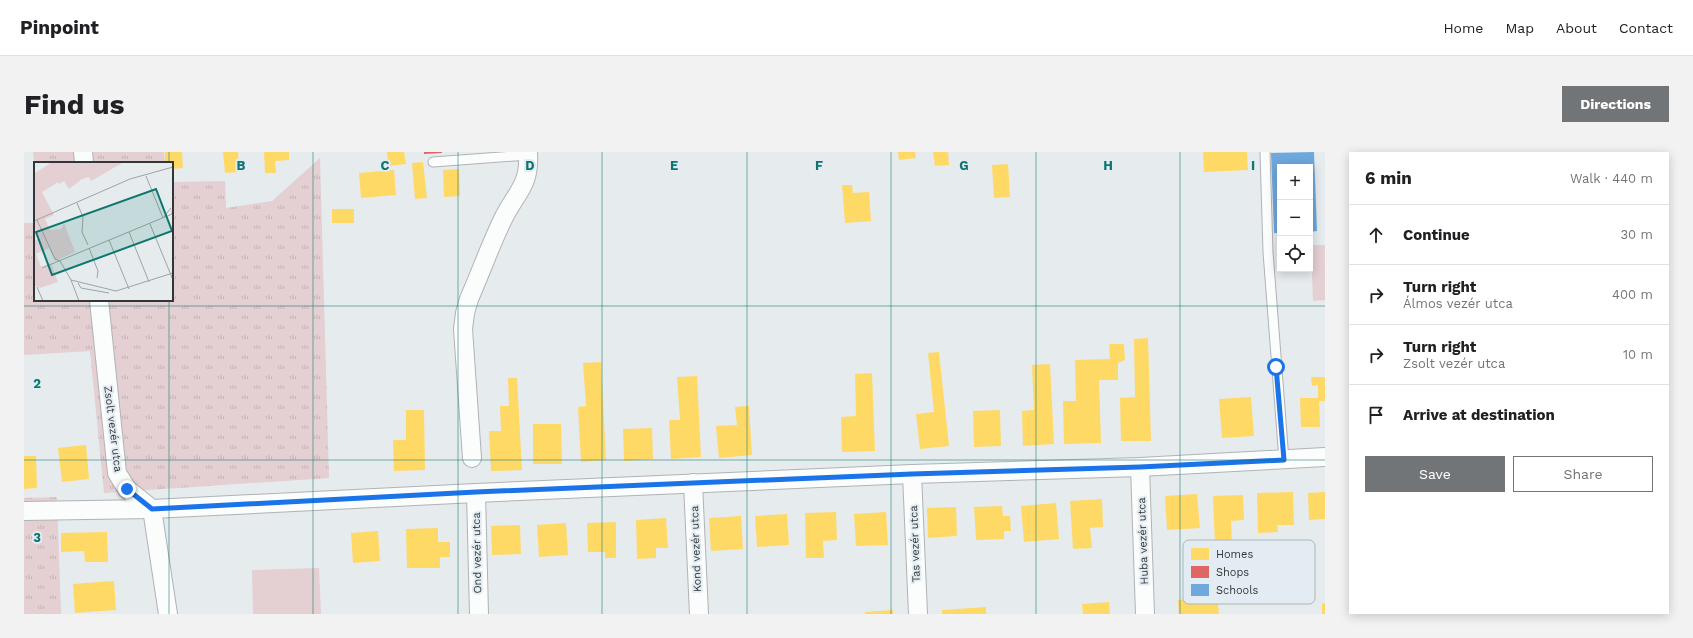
<!DOCTYPE html>
<html lang="en">
<head>
<meta charset="utf-8">
<style>
	:root { --surface:#fff; --page:#f2f2f2; --text:#202124; --muted:#757577; --line:#e0e0e0; --accent:#727578 }
	body { margin:0; font-family:"Work Sans",sans-serif; background:var(--page); color:var(--text) }
	.controls { position:absolute; right:12px; top:12px; display:grid; overflow:hidden; border-radius:0px; box-shadow:0 2px 10px #0003 }
	.controls button { width:36px; height:36px; display:grid; place-items:center; padding:0; border:0; border-bottom:1px solid var(--line); background:var(--surface); color:var(--text); font:20px sans-serif }
	.stop { position:absolute; width:12px; height:12px; margin:-9px; border:3px solid #1a73e8; border-radius:50%; background:#fff }
	.stop.end { background:#1a73e8; border-color:#fff; box-shadow:0 1px 4px #0008 }
	.list { margin:0; padding:0; list-style:none }
	h2 { display:flex; justify-content:space-between; align-items:center; height:52px; margin:0; padding:0 16px; font-size:17px }
	h2 small { font-size:13px; font-weight:400; color:var(--muted) }
	.list li { display:grid; grid-template-columns:26px 1fr auto; gap:12px; align-items:center; box-sizing:border-box; height:60px; padding:0 16px; border-top:1px solid var(--line) }
	.list b { display:block; font-size:15px; white-space:nowrap }
	.list p { margin:0; font-size:13px; white-space:nowrap; color:var(--muted) }
	.list em { font-size:13px; font-style:normal; color:var(--muted) }
	.actions { display:flex; gap:8px; padding:12px 16px }
	.actions a { flex:1; padding:9px 0; border:1px solid var(--accent); border-radius:0px; text-align:center; font-size:14px; color:var(--accent) }
	.actions .main { background:var(--accent); color:#fff }
	.icon { flex:none; width:22px; height:22px; fill:none; stroke:currentColor; stroke-width:2; stroke-linecap:round; stroke-linejoin:round }
	.map { position:relative; flex:none; width:1301px; height:462px; overflow:hidden; border-radius:0px }
	header { display:flex; align-items:center; gap:24px; box-sizing:border-box; height:56px; padding:0 20px; background:var(--surface); border-bottom:1px solid var(--line) }
	header strong { font-size:19px }
	nav { display:flex; gap:22px; margin-inline-start:auto; font-size:14px }
	.intro { display:flex; align-items:center; justify-content:space-between; box-sizing:border-box; height:96px; padding:0 24px }
	h1 { margin:0; font-size:28px }
	.button { padding:10px 18px; border-radius:0px; background:var(--accent); color:#fff; font-size:14px; font-weight:700 }
	main { display:flex; gap:24px; padding:0 24px }
	aside { flex:1; background:var(--surface); border-radius:0px; box-shadow:0 2px 10px #0003 }
	.map>svg:first-child { display:block }
</style>
</head>
<body>
<header>
<strong>Pinpoint</strong>
<nav><a>Home</a><a>Map</a><a>About</a><a>Contact</a></nav>
</header>
<div class="intro"><h1>Find us</h1><a class="button">Directions</a></div>
<main>
<div class="map">
<svg width="1301" height="462" viewBox="0 0 1301 462">
	<defs>
		<pattern id="grass-tufts" width="24" height="20" patternUnits="userSpaceOnUse"><rect width="24" height="20" fill="#e4cfd2"/><path d="M3 7l-1-3M5 7V3M7 7l1-3M15 17l-1-3M17 17v-4M19 17l1-3" fill="none" stroke="#c4b2b5"/></pattern>
	</defs>
	<rect width="100%" height="100%" fill="#e6ebee"/>
	<g fill="url(#grass-tufts)">
		<path d="M9,0H140L141,11H11V17Z"/>
		<path d="M296,6L305,326L80,341L66,199L0,203V71H11V148H148V30L201,29L202,56L248,49Z"/>
		<path d="M33,345L37,462H0V346Z"/>
	</g>
	<g fill="#e4cfd2">
		<path d="M1287,93H1301V148L1289,149Z"/>
		<path d="M295,416L297,462H229L228,418Z"/>
	</g>
	<g fill="#ffd966">
		<path d="M141,0H158L159,16L148,17V11H141Z"/>
		<path d="M199,0H214L215,20L201,21Z"/>
		<path d="M240,0H265V8L251,9L252,21H241Z"/>
		<path d="M363,0H380L382,12L364,14Z"/>
		<path d="M874,0H891L892,6L875,8Z"/>
		<path d="M909,0H924L925,13L911,14Z"/>
		<path d="M1179,0H1223L1224,18L1180,20Z"/>
		<path d="M399,10L403,46L391,47L388,11Z"/>
		<path d="M984,12L986,45L970,46L968,13Z"/>
		<path d="M435,17L436,44L420,45L419,18Z"/>
		<path d="M370,18L372,43L337,46L335,21Z"/>
		<path d="M818,33H828L829,41L845,40L847,69L821,71Z"/>
		<rect x="308" y="57" width="22" height="14"/>
		<path d="M1124,186L1127,289H1097L1096,246L1111,245L1110,187Z"/>
		<path d="M1085,192H1100L1101,208L1094,211V228H1075L1077,291L1040,292L1039,249H1052L1051,208L1086,207Z"/>
		<path d="M915,200L925,294L896,297L892,262L910,260L904,201Z"/>
		<path d="M577,210L582,308L557,310L554,255L562,254L559,211Z"/>
		<path d="M1026,212L1030,292L999,294L998,259L1010,258L1008,213Z"/>
		<path d="M848,221L851,299L818,300L817,265L832,264L831,222Z"/>
		<path d="M673,224L677,305L647,307L645,268H656L653,225Z"/>
		<path d="M1287,225H1301V249H1295L1296,275H1277L1276,246H1294V233L1288,234Z"/>
		<path d="M484,226H493L498,318L467,319L465,279H477L476,254H485Z"/>
		<path d="M1227,245L1230,284L1198,286L1195,247Z"/>
		<path d="M725,254L728,303L695,306L692,274L713,273L711,255Z"/>
		<path d="M382,258H400L401,318L370,319L369,288H382Z"/>
		<path d="M976,258L977,294L950,295L949,259Z"/>
		<path d="M509,272H537L538,312H509Z"/>
		<path d="M628,276L629,307L600,309L599,277Z"/>
		<path d="M62,293L65,327L38,330L34,296Z"/>
		<path d="M0,304H12L13,336L0,337Z"/>
		<path d="M1269,340L1270,373H1253L1254,380L1234,381L1233,341Z"/>
		<path d="M1301,340V367L1285,368L1284,341Z"/>
		<path d="M1173,342L1176,376L1143,378L1141,344Z"/>
		<path d="M1219,343L1220,368L1207,369L1208,394H1191L1189,344Z"/>
		<path d="M1078,347L1079,375L1066,376L1068,396L1049,397L1046,349Z"/>
		<path d="M1032,351L1035,387L1000,390L997,354Z"/>
		<path d="M978,354L979,364H986L987,379H980V387L952,388L950,355Z"/>
		<path d="M932,355L933,384L904,386L903,356Z"/>
		<path d="M812,360L813,388L799,389L800,406H782L781,361Z"/>
		<path d="M862,360L864,393L832,394L830,362Z"/>
		<path d="M763,362L765,393L733,395L731,364Z"/>
		<path d="M717,364L719,397L687,399L685,366Z"/>
		<path d="M642,366L644,396H632V406L613,407L612,368Z"/>
		<path d="M592,370V406H581V400H564L563,371Z"/>
		<path d="M542,371L544,403L515,405L513,373Z"/>
		<path d="M496,373L497,402L468,403L467,374Z"/>
		<path d="M414,376V390H426V405H416V416H383L382,377Z"/>
		<path d="M354,379L356,409L329,411L327,381Z"/>
		<path d="M83,380L84,410H61L60,399L37,400V381Z"/>
		<path d="M90,429L92,458L51,461L49,432Z"/>
		<path d="M1193,445L1195,462H1155L1154,448Z"/>
		<path d="M1085,450L1086,462H1059L1058,452Z"/>
		<path d="M1301,451V462H1298V452Z"/>
		<path d="M962,455V462H918V458Z"/>
		<path d="M869,458V462H841V460Z"/>
	</g>
	<path fill="#e06666" d="M400,0H418V1L400,2Z"/>
	<path fill="#6fa8dc" d="M1290,0L1293,79L1286,80V15H1256V81H1250L1247,1Z"/>
	<g fill="none" stroke-linecap="round" stroke-linejoin="round">
		<g stroke="#b0b3b6" stroke-width="11">
			<g id="service">
				<path d="M1241,0L1244,100L1260,308"/>
				<path d="M409,10L504,3"/>
			</g>
		</g>
		<g stroke="#b0b3b6" stroke-width="20">
			<g id="minor">
				<path d="M59,0L60,11"/>
				<path d="M75,148L93,321L103,337L128,357L144,462"/>
				<path d="M448,306L439,177L441,161L445,147C457,120 467,91 480,65C494,38 506,33 504,0"/>
				<path d="M1116,315L1121,462"/>
				<path d="M888,322L894,462"/>
				<path d="M669,331L675,462"/>
				<path d="M452,341L455,462"/>
				<path d="M0,359L128,357L452,341L888,322L1116,315L1301,305"/>
			</g>
		</g>
		<use href="#service" stroke="#fbfcfc" stroke-width="9"/>
		<use href="#minor" stroke="#fbfcfc" stroke-width="18"/>
	</g>
	<g fill="none" stroke-linecap="round" stroke-linejoin="round">
		<path stroke="#1a73e8" stroke-width="5" d="M103,337L128,357L452,340L888,322L1116,315L1260,308L1252,215"/>
	</g>
	<path fill="none" stroke="#0f766e" stroke-width="1" stroke-opacity="0.55" d="M145,0V11M289,0V462M434,0V462M578,0V462M723,0V462M867,0V462M1012,0V462M1156,0V462M145,148V462M0,154H1301M0,308H1301"/>
	<g text-anchor="middle" dominant-baseline="central" stroke-width="4" stroke-linejoin="round" paint-order="stroke">
		<g font-size="11" fill="#333638" stroke="#e3ecf2">
			<text transform="translate(89 277) rotate(83)">Zsolt vezér utca</text>
			<text transform="translate(1119 389) rotate(-92)">Huba vezér utca</text>
			<text transform="translate(891 392) rotate(-92)">Tas vezér utca</text>
			<text transform="translate(672 397) rotate(-92)">Kond vezér utca</text>
			<text transform="translate(453 401) rotate(-91)">Ond vezér utca</text>
		</g>
	</g>
	<g transform="translate(10 10)">
		<rect width="139" height="139" fill="#e6ebee"/>
		<path d="M18,0H90L57,19L55,15L48,17L35,27L30,19L25,22L24,20L8,30L20,53L11,57L16,68L27,67L30,61L41,90L21,99L15,86L2,92L7,105L17,101L24,120L6,126L0,123V79L6,76L0,64V12Z" fill="#e4cfd2"/>
		<path fill="none" stroke="#9ea3a5" stroke-width="1" d="M112,14L129,56L137,46M43,41L49,55L48,70L54,83M3,58L21,97L26,99L37,118L45,139M0,59L96,17L139,5M116,62L139,118M95,70L115,120M75,78L95,127M55,86L64,109L63,116M8,106L138,52L139,41M37,118L82,129L139,111M44,121L47,126L75,131M3,125L9,139"/>
		<path fill="#0f766e" fill-opacity="0.15" stroke="#0f766e" stroke-width="2" d="M122,27L138,69L18,113L2,70Z"/>
		<rect width="139" height="139" fill="none" stroke="#333638" stroke-width="2"/>
	</g>
	<rect x="1159" y="388" width="132" height="64" rx="6" fill="#e3ecf2" stroke="#aeb5ba" stroke-width="1"/>
	<rect x="1167" y="396" width="18" height="12" fill="#ffd966"/>
	<rect x="1167" y="414" width="18" height="12" fill="#e06666"/>
	<rect x="1167" y="432" width="18" height="12" fill="#6fa8dc"/>
	<g font-size="11" fill="#333638">
		<text x="1192" y="406">Homes</text>
		<text x="1192" y="424">Shops</text>
		<text x="1192" y="442">Schools</text>
	</g>
	<g font-size="13" text-anchor="middle" font-weight="bold" fill="#0f766e" stroke="#e3ecf2" stroke-width="4" stroke-linejoin="round" paint-order="stroke">
		<text x="217" y="18">B</text>
		<text x="361" y="18">C</text>
		<text x="506" y="18">D</text>
		<text x="650" y="18">E</text>
		<text x="795" y="18">F</text>
		<text x="940" y="18">G</text>
		<text x="1084" y="18">H</text>
		<text x="1229" y="18">I</text>
		<text x="13" y="236">2</text>
		<text x="13" y="390">3</text>
	</g>
</svg>
<div class="controls">
<button>+</button>
<button>−</button>
<button><svg class="icon" aria-label="locate" viewBox="0 0 24 24"><circle cx="12" cy="12" r="6"/><path d="M12 2v4M12 18v4M2 12h4M18 12h4"/></svg></button>
</div>
<div class="stop" style="left:1252px;top:215px"></div>
<div class="stop end" style="left:103px;top:337px"></div>
</div>
<aside>
<h2>6 min<small>Walk · 440 m</small></h2>
<ul class="list">
<li><svg class="icon" aria-label="ahead" viewBox="0 0 24 24"><path d="M12 20V5M6 11l6-6 6 6"/></svg><div><b>Continue</b></div><em>30 m</em></li>
<li><svg class="icon" aria-label="right" viewBox="0 0 24 24"><path d="M7 20v-9h11M14 6l5 5-5 5"/></svg><div><b>Turn right</b><p>Álmos vezér utca</p></div><em>400 m</em></li>
<li><svg class="icon" aria-label="right" viewBox="0 0 24 24"><path d="M7 20v-9h11M14 6l5 5-5 5"/></svg><div><b>Turn right</b><p>Zsolt vezér utca</p></div><em>10 m</em></li>
<li><svg class="icon" aria-label="arrive" viewBox="0 0 24 24"><path d="M6 21V4h12l-3 4 3 4H6"/></svg><div><b>Arrive at destination</b></div></li>
</ul>
<div class="actions"><a class="main">Save</a><a>Share</a></div>
</aside>
</main>
</body>
</html>
